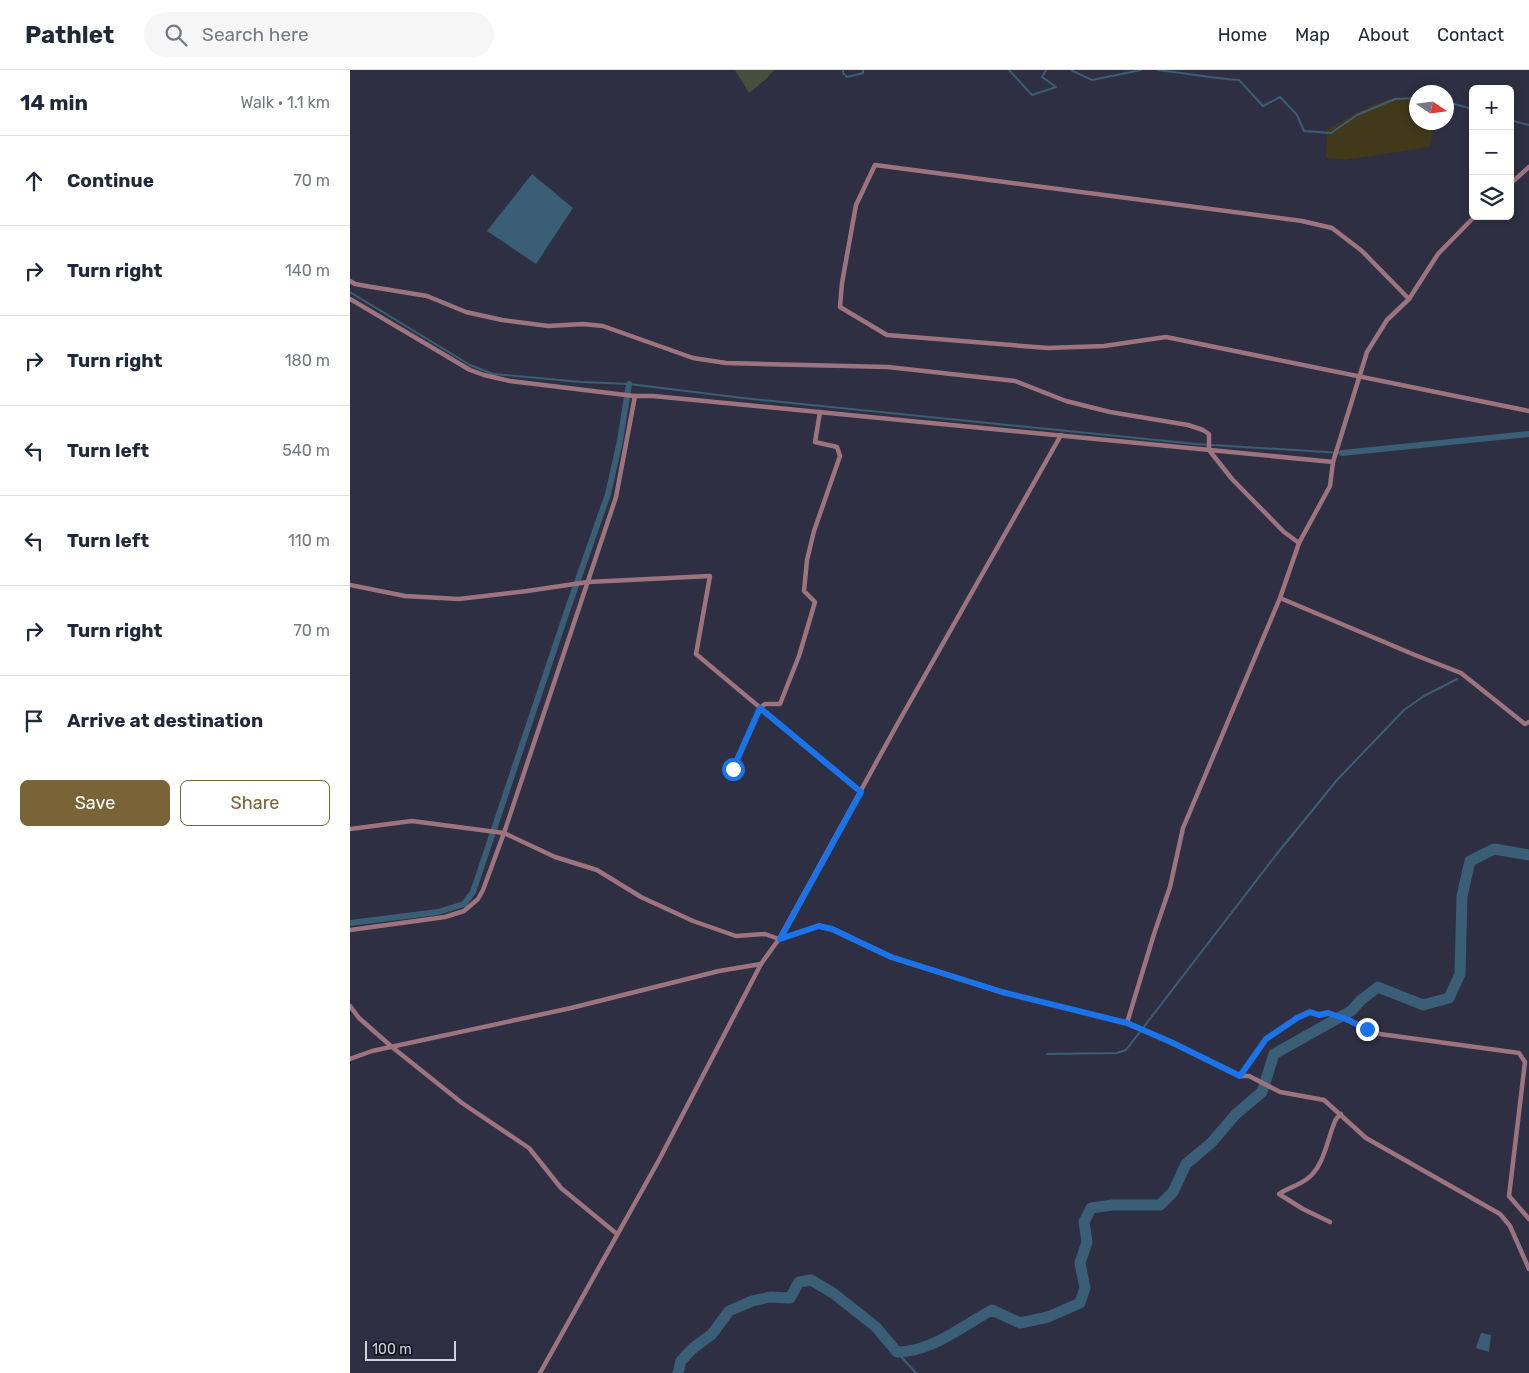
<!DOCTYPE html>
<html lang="en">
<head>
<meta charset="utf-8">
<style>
	:root { --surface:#fff; --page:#f6f6f7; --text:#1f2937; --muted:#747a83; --line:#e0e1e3; --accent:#796437 }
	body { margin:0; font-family:Rubik,sans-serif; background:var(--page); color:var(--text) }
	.controls { position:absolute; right:15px; top:15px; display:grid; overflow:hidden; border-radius:8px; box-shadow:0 2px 8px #0003 }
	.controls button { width:45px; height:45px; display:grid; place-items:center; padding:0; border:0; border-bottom:1px solid var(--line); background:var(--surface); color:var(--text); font:25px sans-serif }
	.compass { position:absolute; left:1059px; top:15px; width:45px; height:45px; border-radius:50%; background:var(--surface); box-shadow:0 2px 8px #0003; rotate:103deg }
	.scale { position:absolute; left:15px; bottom:12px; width:91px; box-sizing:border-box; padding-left:5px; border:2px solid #d0d1de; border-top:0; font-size:14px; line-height:18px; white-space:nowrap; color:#d0d1de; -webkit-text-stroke:4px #181822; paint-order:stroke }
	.stop { position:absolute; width:15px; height:15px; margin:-11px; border:4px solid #1a73e8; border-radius:50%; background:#fff }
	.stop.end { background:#1a73e8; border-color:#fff; box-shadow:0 1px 5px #0008 }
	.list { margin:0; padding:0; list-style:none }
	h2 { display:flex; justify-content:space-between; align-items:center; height:65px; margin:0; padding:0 20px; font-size:21px }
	h2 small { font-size:16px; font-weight:400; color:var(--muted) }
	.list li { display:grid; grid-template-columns:32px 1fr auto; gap:15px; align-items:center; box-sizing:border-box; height:90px; padding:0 20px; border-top:1px solid var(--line) }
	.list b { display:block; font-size:19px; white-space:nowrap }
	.list em { font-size:16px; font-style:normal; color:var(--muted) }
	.actions { display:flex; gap:10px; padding:15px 20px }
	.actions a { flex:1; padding:11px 0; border:1px solid var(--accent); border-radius:8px; text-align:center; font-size:18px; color:var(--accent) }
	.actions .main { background:var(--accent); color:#fff }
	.icon { flex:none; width:28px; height:28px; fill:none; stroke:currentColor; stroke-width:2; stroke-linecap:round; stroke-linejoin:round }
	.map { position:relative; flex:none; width:1179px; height:1303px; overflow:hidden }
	header { display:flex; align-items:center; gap:30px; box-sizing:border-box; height:70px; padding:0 25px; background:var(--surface); border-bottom:1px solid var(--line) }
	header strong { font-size:24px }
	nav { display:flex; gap:28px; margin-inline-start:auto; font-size:18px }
	.search { width:350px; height:45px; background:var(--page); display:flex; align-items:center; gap:12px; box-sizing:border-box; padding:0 18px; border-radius:28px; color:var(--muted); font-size:19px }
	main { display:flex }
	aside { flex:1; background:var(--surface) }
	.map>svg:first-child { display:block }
</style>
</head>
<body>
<header>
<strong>Pathlet</strong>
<div class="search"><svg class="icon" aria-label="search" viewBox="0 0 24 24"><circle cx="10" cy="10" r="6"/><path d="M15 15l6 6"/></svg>Search here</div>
<nav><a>Home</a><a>Map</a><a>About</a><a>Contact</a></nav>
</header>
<main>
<aside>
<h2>14 min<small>Walk · 1.1 km</small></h2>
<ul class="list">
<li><svg class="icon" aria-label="ahead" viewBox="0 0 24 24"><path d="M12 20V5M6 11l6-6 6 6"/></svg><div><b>Continue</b></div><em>70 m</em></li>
<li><svg class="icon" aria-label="right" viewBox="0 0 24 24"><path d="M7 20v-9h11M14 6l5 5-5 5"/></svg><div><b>Turn right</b></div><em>140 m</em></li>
<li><svg class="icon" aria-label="right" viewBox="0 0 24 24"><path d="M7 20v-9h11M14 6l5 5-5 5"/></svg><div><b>Turn right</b></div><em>180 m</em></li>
<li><svg class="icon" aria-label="left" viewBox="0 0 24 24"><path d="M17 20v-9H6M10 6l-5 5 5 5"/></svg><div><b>Turn left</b></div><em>540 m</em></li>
<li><svg class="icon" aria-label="left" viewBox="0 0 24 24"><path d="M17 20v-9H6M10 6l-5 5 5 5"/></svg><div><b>Turn left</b></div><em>110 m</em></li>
<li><svg class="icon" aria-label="right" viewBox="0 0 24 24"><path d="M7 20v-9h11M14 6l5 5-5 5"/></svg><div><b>Turn right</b></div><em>70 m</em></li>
<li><svg class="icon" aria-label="arrive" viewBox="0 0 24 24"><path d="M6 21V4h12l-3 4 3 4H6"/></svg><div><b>Arrive at destination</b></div></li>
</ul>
<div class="actions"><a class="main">Save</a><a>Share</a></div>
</aside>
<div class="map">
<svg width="1179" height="1303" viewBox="0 0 1179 1303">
	<rect width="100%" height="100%" fill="#2f2f43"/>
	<path fill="#454f3b" d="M385,0H424L415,10L399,23Z"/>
	<path fill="#413919" d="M1054,27H1066V52L1085,53L1079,77L995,90L976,88L977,60C1002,46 1025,29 1054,27Z"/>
	<g fill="#395e75">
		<path d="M182,104L223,138L186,194L137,161Z"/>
		<path d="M1131,1263L1141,1265L1139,1282L1126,1278Z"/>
	</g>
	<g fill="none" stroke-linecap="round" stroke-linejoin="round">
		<g stroke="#395e75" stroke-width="2">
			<path d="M493,0V3L497,7L513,3V0"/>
			<path d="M659,0L682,25L706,17L692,7L696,0"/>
			<path d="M721,0L742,10L791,0"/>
			<path d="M808,0C835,3 861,8 889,10L913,36L930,27L947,45L954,61L981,63L1007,45L1045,29L1066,28"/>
			<path d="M1096,32L1123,39"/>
			<path d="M1160,50L1179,55"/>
			<path d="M0,222L120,295L143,304L231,312L279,314L393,328L846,374L992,383"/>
			<path d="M697,984L767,983L776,980L926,785L987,710L1054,640L1074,626L1107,609"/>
			<path d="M547,1282L566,1303"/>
		</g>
		<g stroke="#395e75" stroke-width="6">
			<path d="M992,383L1179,364"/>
			<path d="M0,853L88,842L114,834L123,822L216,544L258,424L270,371L279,314"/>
		</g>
		<path stroke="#395e75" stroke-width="11" d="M328,1303L331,1291L342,1279L362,1264L379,1241L402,1231L420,1227L440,1228L449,1212L461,1210L483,1223L526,1257L547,1282C582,1282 612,1256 642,1240L670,1253L698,1247L730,1233L735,1218L730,1193L737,1172L734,1152L741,1138L763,1135H810L823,1122L836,1094L861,1073L886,1044L912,1022L924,984L1001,941L1011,930L1028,917L1073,935L1099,928L1110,904L1112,826L1120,791L1144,779L1179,785"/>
		<g stroke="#9d747d" stroke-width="4.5">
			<path d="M1160,114L1179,97"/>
			<path d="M0,211L5,214L22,217L77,226L116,242L152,250L198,256L233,254L253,256L343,288L376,293L538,297L665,311L716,331L760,342L838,355L853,360L859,364V380L882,409L934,462L949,473"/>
			<path d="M0,229L120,300L134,305L160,311L284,326H303L983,392"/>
			<path d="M1059,229L1012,181L982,158L952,151L525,95L506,135L492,213L490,237L537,265L698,278L754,276L816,267L1179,341"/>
			<path d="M0,515L55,526L109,529L177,521L238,512L360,506L346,584L511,722"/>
			<path d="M930,528L1065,585L1111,603L1175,654L1179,652"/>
			<path d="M383,699L410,638L415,634H430L449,586L465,532L454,521L457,490L464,461L490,386L487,377L465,372L470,342"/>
			<path d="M0,759L62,751L154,763L205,787L247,800L291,827L343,851L386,866L415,864L429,869L469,856L483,859L541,887L652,922L777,953L823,973L890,1006H899L930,1022L974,1030L1016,1068L1150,1144L1160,1156L1179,1199"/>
			<path d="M0,860L95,847L114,841L128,829L133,820L154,763L266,427L285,326"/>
			<path d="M0,936L9,948L42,977L112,1033L179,1078L211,1118L267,1164"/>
			<path d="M777,953L804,864L820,817L833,758L930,528L949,473L980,416L983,392L1017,282L1037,250L1059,229L1088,184L1125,146"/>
			<path d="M0,989L22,981L221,938L369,901L411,894"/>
			<path d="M890,1006L916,969L947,948L960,942L969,945L978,943L996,949L1030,964L1169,983L1175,992L1159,1126L1179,1149"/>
			<path d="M980,1152L953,1139L929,1124C938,1118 949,1115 957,1109C975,1096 977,1068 986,1049L991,1044"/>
			<path d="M190,1303L309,1090L411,894L429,869L548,653L711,365"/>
		</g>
	</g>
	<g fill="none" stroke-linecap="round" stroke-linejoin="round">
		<path stroke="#1a73e8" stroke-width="6" d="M383,699L410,638L511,722L430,869L469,856L482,859L541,887L652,922L777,953L823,973L890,1006L916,969L947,948L960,942L969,945L978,943L996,949L1017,959"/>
	</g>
</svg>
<div class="controls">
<button>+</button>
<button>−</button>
<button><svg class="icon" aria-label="layers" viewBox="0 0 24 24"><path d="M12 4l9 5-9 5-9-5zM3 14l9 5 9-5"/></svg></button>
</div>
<svg class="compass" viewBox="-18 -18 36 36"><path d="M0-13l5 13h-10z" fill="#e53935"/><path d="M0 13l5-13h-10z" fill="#747a83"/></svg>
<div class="scale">100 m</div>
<div class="stop" style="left:383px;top:699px"></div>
<div class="stop end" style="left:1017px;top:959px"></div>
</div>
</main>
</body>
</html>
